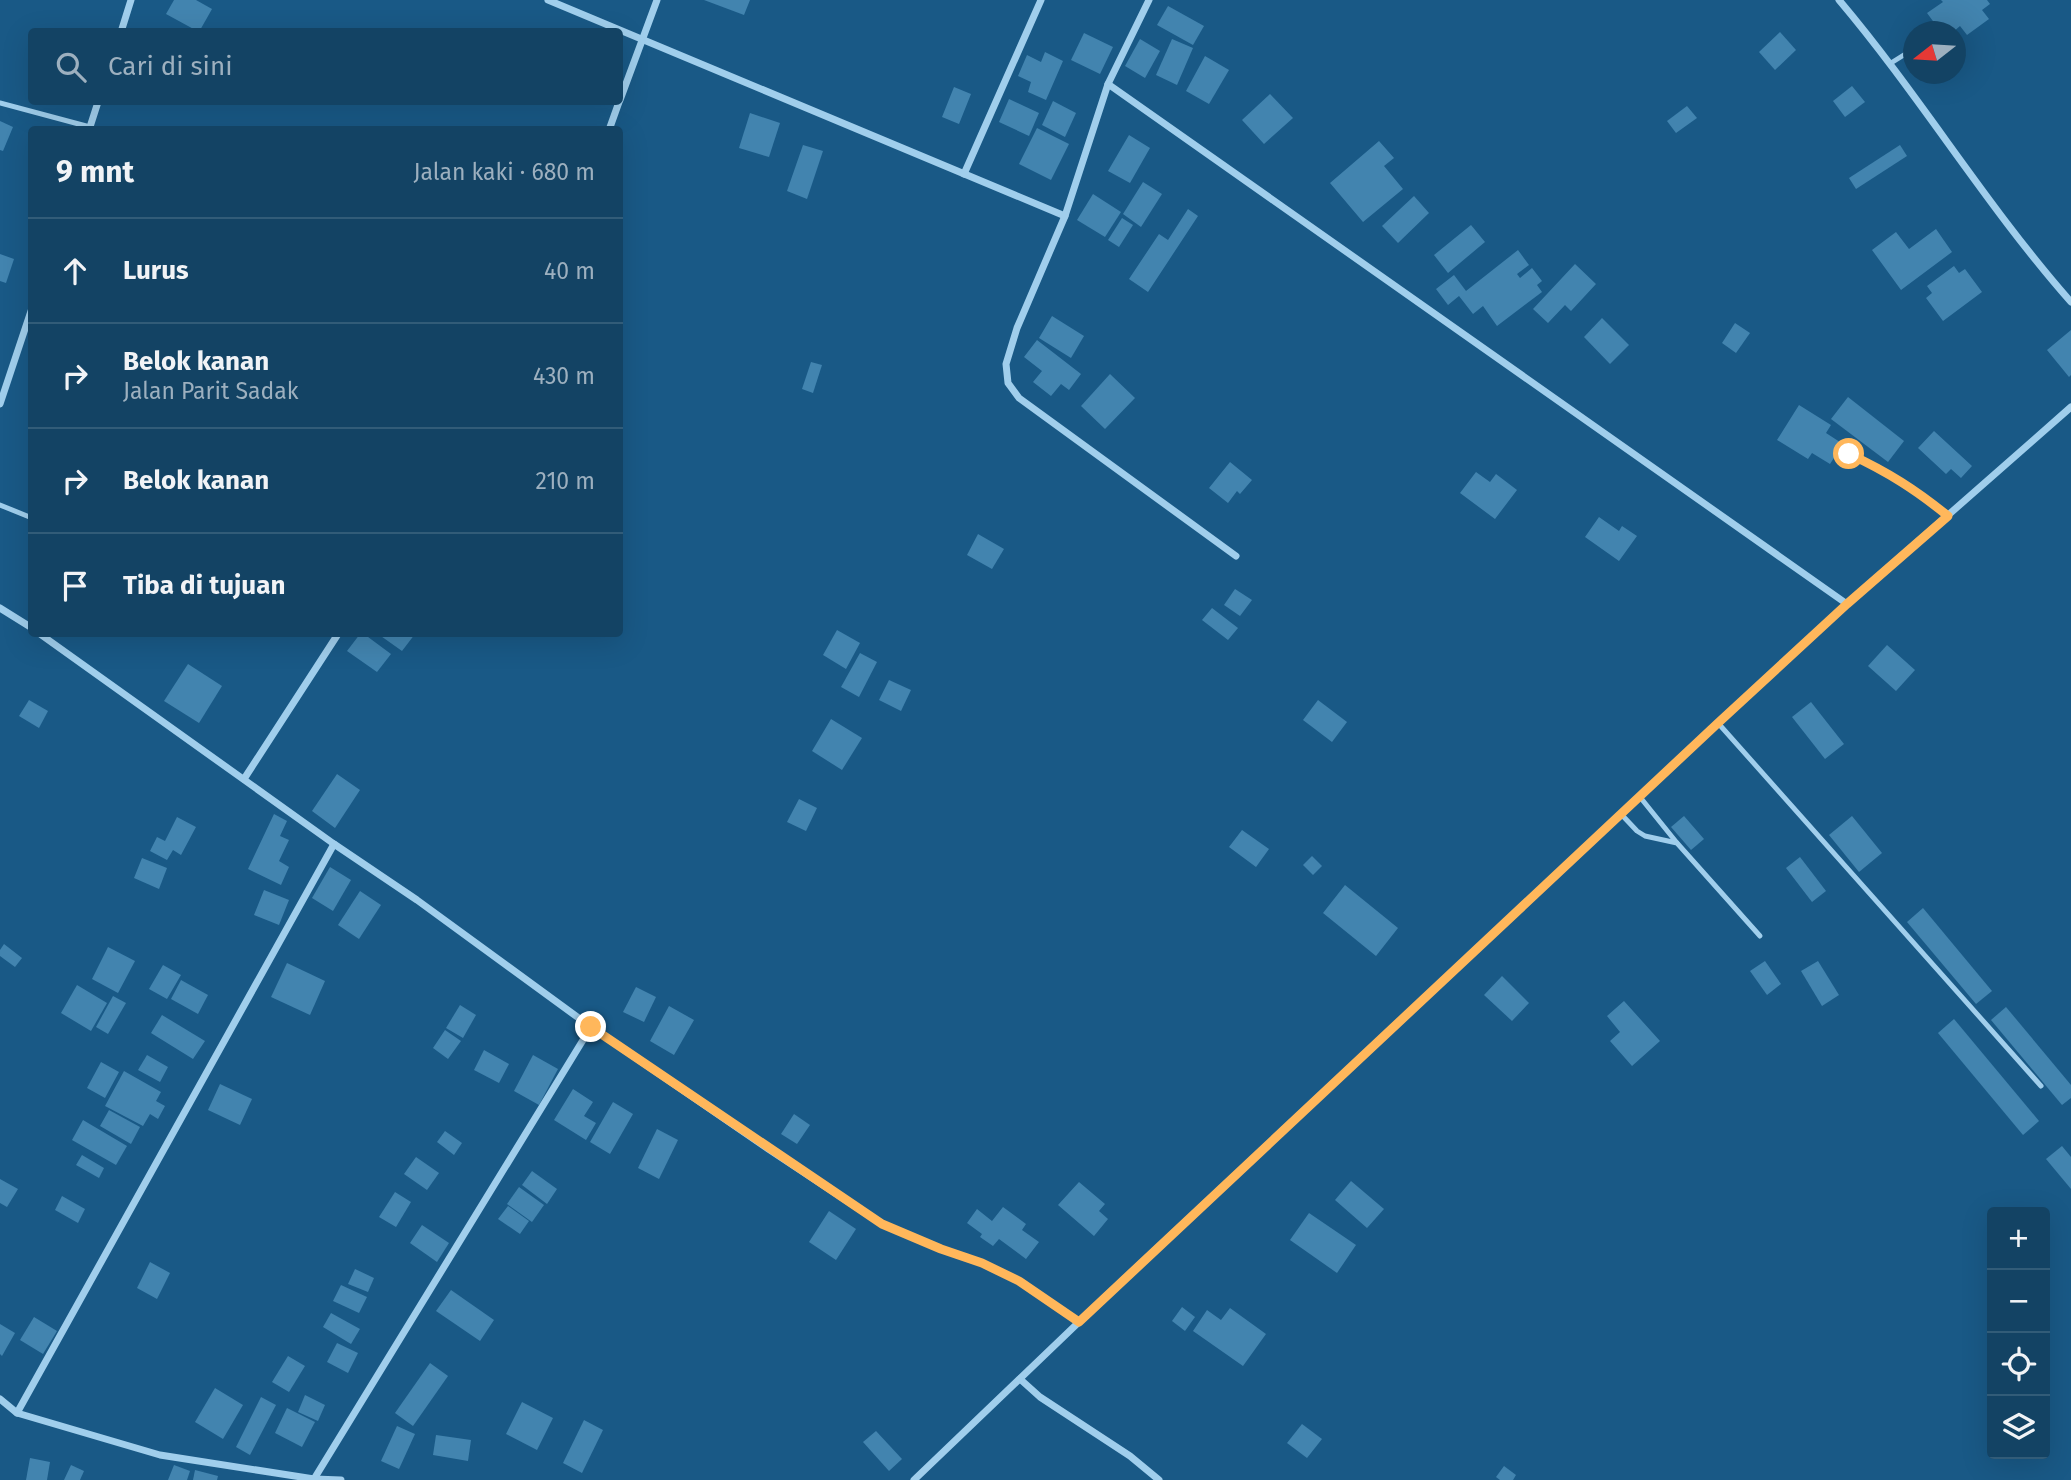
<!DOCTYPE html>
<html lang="id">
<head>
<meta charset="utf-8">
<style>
	:root { --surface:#134364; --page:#1c4a6a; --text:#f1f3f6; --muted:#9db0bf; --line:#325c78 }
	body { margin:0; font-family:"Fira Sans",sans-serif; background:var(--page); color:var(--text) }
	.controls { position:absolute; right:21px; bottom:21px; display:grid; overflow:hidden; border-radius:7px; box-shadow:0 7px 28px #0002 }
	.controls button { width:63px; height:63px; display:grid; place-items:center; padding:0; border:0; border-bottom:2px solid var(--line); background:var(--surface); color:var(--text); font:35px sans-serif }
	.compass { position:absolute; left:1903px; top:21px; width:63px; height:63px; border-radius:50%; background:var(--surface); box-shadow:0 7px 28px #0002; rotate:253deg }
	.stop { position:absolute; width:21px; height:21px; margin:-16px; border:5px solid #ffb75b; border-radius:50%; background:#fff }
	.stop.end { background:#ffb75b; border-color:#fff; box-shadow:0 2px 7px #0008 }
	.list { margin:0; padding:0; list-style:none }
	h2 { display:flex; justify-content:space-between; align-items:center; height:91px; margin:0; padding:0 28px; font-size:30px }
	h2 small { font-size:23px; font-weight:400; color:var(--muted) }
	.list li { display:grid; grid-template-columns:46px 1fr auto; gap:21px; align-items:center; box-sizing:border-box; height:105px; padding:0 28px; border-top:2px solid var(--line) }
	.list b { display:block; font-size:26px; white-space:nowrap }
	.list p { margin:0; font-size:23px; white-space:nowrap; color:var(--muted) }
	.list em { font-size:23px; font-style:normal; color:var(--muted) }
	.icon { flex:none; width:38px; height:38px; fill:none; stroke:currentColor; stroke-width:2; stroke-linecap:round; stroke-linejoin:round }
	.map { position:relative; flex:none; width:2071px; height:1480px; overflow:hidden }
	.search { position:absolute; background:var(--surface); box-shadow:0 7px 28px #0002; left:28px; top:28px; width:595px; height:77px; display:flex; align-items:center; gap:18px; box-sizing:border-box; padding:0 24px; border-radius:7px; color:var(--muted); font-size:26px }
	.panel { position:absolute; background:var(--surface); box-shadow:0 7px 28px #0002; left:28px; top:126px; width:595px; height:511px; border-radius:7px }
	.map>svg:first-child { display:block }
</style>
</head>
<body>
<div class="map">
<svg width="2071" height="1480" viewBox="0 0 2071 1480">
	<rect width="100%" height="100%" fill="#195986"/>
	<g fill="#4284af">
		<path d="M174,0H196L212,9L199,32L166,14Z"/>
		<path d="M704,0H750L744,15Z"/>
		<path d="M1941,0H1987L1990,4L1982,10L1989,19L1967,35L1960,26L1953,32H1941L1927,13L1943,2Z"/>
		<path d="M1168,6L1204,26L1193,45L1157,25Z"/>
		<path d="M1780,32L1796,50L1775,70L1759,52Z"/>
		<path d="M1084,33L1113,47L1100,74L1071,60Z"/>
		<path d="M1140,39L1160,51L1145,78L1125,66Z"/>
		<path d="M1172,39L1193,48L1177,85L1156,75Z"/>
		<path d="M1045,52L1063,61L1046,100L1028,92L1031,82L1018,76L1027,55L1041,62Z"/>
		<path d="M1205,56L1229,70L1209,104L1186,91Z"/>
		<path d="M1852,86L1865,102L1845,117L1833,101Z"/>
		<path d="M954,87L971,94L959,124L942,117Z"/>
		<path d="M1270,94L1293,118L1264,144L1242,120Z"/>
		<path d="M1009,99L1039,113L1029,136L999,122Z"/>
		<path d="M1053,101L1076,113L1065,137L1042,125Z"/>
		<path d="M1687,106L1697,118L1676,133L1667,121Z"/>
		<path d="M750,113L780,123L769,157L739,148Z"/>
		<path d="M0,121L13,127L3,151L0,150Z"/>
		<path d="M1037,128L1069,144L1051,180L1019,164Z"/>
		<path d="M1129,135L1150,148L1130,183L1108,171Z"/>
		<path d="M1379,141L1394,158L1384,166L1403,189L1363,222L1330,183Z"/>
		<path d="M803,145L823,151L807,199L787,191Z"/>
		<path d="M1900,145L1907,156L1856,189L1849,178Z"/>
		<path d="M1143,182L1162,194L1141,227L1123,214Z"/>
		<path d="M1093,194L1121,212L1105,237L1077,220Z"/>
		<path d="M1414,196L1429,213L1398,243L1382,226Z"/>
		<path d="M1188,209L1198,216L1148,292L1129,279L1159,234L1168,240Z"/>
		<path d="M1122,218L1133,225L1119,247L1108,240Z"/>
		<path d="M1471,225L1485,242L1448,273L1434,255Z"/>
		<path d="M1936,229L1952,252L1901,290L1872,250L1896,232L1909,249Z"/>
		<path d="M1518,250L1529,265L1517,274L1520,278L1532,268L1542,281L1537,285L1542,292L1497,326L1483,306L1473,314L1459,296L1448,305L1436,289L1454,275L1466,291Z"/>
		<path d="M0,254L14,259L6,283L0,281Z"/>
		<path d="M1575,264L1596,284L1571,311L1565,305L1548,323L1533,309Z"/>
		<path d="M1954,266L1959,273L1965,269L1982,292L1943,321L1926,298L1932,293L1927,286Z"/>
		<path d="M1052,316L1084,336L1071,358L1039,338Z"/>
		<path d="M1602,318L1629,345L1610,364L1584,337Z"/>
		<path d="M1735,323L1750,333L1736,353L1722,343Z"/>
		<path d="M2071,330V375L2069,377L2047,350Z"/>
		<path d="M1037,340L1081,374L1069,390L1061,384L1051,396L1033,382L1042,371L1024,357Z"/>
		<path d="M811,362L822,365L813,393L802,389Z"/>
		<path d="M1110,374L1135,398L1105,429L1081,406Z"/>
		<path d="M1848,397L1904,441L1888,462L1831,419Z"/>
		<path d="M1799,405L1831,425L1826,433L1843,444L1830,464L1812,453L1808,459L1777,440Z"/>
		<path d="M1934,431L1972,466L1961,478L1951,469L1946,474L1918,448Z"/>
		<path d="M1230,462L1252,480L1240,494L1237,491L1228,503L1209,488Z"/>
		<path d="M1476,472L1490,482L1496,474L1517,490L1495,519L1460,493Z"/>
		<path d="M1599,517L1619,531L1622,526L1637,536L1619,561L1585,537Z"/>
		<path d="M978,534L1004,549L992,569L967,555Z"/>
		<path d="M1235,589L1252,600L1240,616L1224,605Z"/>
		<path d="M1212,608L1238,628L1228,640L1202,620Z"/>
		<path d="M837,630L860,643L846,669L823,655Z"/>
		<path d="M360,634H364L391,654L377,672L347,651Z"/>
		<path d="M378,634H415L402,651Z"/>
		<path d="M1887,645L1915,670L1896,691L1868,666Z"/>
		<path d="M860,653L877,662L859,697L841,687Z"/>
		<path d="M188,664L222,686L199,723L164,701Z"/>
		<path d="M889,680L911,690L901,711L879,700Z"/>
		<path d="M29,700L48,711L39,728L19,716Z"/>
		<path d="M1318,700L1347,722L1332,742L1303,720Z"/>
		<path d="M1811,702L1844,744L1825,759L1792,717Z"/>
		<path d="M831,719L862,738L842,770L812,751Z"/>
		<path d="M337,774L360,790L335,828L312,811Z"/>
		<path d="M799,799L817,808L806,831L787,822Z"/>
		<path d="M274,814L287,821L280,836L289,840L279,861L289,867L281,885L248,869Z"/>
		<path d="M1684,816L1704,839L1691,850L1671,827Z"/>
		<path d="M1852,816L1882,853L1859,872L1829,835Z"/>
		<path d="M177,817L196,827L181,855L173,850L167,860L150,851L157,837L165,841Z"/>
		<path d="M1242,830L1269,849L1256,867L1229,847Z"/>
		<path d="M1312,856L1322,866L1313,875L1303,865Z"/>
		<path d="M1800,857L1826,891L1812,902L1786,868Z"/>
		<path d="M142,858L167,868L159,889L134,878Z"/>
		<path d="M330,867L351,880L333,911L312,898Z"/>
		<path d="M1345,885L1398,928L1376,956L1323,913Z"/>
		<path d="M264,890L289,900L279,925L254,915Z"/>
		<path d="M360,891L381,905L359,939L338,925Z"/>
		<path d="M1923,908L1992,991L1976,1004L1907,922Z"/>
		<path d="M4,944L22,958L15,967L0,956V950Z"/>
		<path d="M108,947L135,961L118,993L92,979Z"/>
		<path d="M1765,961L1781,984L1767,995L1750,971Z"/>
		<path d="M1818,961L1839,995L1822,1006L1801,971Z"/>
		<path d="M287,963L325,981L310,1015L271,997Z"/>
		<path d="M163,965L181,975L167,999L149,989Z"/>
		<path d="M1502,976L1529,1003L1512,1021L1484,995Z"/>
		<path d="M181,980L208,995L198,1014L171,999Z"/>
		<path d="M77,985L107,1003L91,1031L61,1013Z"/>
		<path d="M636,987L656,997L644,1022L623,1012Z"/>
		<path d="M113,996L126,1003L108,1034L96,1027Z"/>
		<path d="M1624,1001L1660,1041L1632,1066L1610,1041L1620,1032L1607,1016Z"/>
		<path d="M460,1005L476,1015L463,1038L446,1028Z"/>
		<path d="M669,1006L694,1020L674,1055L650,1041Z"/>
		<path d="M2006,1007L2071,1085V1098L2062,1105L1991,1020Z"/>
		<path d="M162,1015L205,1041L193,1059L151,1033Z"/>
		<path d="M1954,1019L2039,1121L2023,1135L1938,1033Z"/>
		<path d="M445,1030L461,1041L448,1059L433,1048Z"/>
		<path d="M484,1050L509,1064L499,1083L474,1070Z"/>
		<path d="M147,1055L168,1067L160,1082L138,1070Z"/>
		<path d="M533,1055L558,1069L539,1105L514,1091Z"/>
		<path d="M101,1062L119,1072L105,1098L87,1088Z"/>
		<path d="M124,1071L161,1092L156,1101L165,1106L158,1119L150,1114L143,1126L105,1106Z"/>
		<path d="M220,1084L252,1099L240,1125L208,1110Z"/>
		<path d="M573,1089L593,1102L584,1116L596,1123L586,1140L554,1120Z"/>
		<path d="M613,1102L633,1114L610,1154L590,1142Z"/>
		<path d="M109,1110L140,1127L131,1144L100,1126Z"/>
		<path d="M794,1114L810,1125L797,1144L781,1134Z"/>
		<path d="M83,1120L127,1146L116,1165L72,1140Z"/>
		<path d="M657,1129L678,1140L659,1179L638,1168Z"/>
		<path d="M445,1131L462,1143L454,1155L437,1142Z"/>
		<path d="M2062,1146L2071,1157V1189L2046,1159Z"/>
		<path d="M82,1155L104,1168L99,1178L76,1165Z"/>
		<path d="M416,1157L439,1173L427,1190L404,1174Z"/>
		<path d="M532,1171L557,1189L547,1204L522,1185Z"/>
		<path d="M0,1179L18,1189L7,1207L0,1203Z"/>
		<path d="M1351,1181L1384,1209L1367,1228L1335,1200Z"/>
		<path d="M1079,1182L1105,1204L1099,1211L1108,1219L1094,1236L1058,1205Z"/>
		<path d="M519,1187L544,1205L532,1222L507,1204Z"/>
		<path d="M395,1192L411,1202L396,1227L379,1217Z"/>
		<path d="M62,1196L85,1209L78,1223L55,1210Z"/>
		<path d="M508,1206L529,1221L520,1234L498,1219Z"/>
		<path d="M1003,1207L1026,1224L1022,1230L1039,1242L1026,1259L999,1239L993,1246L980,1237L982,1234L967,1223L977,1209L992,1221Z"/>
		<path d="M829,1211L856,1229L836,1260L809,1242Z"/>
		<path d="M1309,1213L1356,1245L1337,1273L1290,1240Z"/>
		<path d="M422,1225L449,1243L437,1262L410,1243Z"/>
		<path d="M150,1262L170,1273L157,1299L137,1288Z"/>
		<path d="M355,1269L374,1278L368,1292L348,1284Z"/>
		<path d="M341,1285L367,1297L359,1313L333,1301Z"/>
		<path d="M451,1290L494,1320L480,1341L436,1311Z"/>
		<path d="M1182,1307L1195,1317L1185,1331L1172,1321Z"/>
		<path d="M1230,1308L1266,1334L1243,1366L1193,1331L1207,1310L1221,1320Z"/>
		<path d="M331,1313L360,1329L351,1344L323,1327Z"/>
		<path d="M34,1317L57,1331L43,1354L20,1340Z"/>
		<path d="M0,1324L15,1333L2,1356L0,1354Z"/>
		<path d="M337,1343L358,1353L348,1373L327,1362Z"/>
		<path d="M288,1356L305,1366L289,1392L272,1382Z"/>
		<path d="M430,1363L448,1376L413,1426L395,1413Z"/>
		<path d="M215,1388L243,1405L223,1439L195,1422Z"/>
		<path d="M305,1395L325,1405L318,1421L298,1412Z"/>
		<path d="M261,1397L276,1405L250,1455L236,1447Z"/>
		<path d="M522,1402L553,1418L537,1450L506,1434Z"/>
		<path d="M287,1408L315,1422L302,1447L275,1433Z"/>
		<path d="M584,1420L603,1430L582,1473L563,1463Z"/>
		<path d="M1302,1424L1322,1439L1307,1458L1287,1443Z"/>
		<path d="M397,1426L415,1434L399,1469L381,1461Z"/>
		<path d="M876,1431L902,1459L889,1471L863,1442Z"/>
		<path d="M436,1435L471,1440L468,1461L433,1455Z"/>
		<path d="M30,1458L50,1462L47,1480H26Z"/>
		<path d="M71,1465L84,1471L80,1480H64Z"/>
		<path d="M174,1465L190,1471L187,1480H168Z"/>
		<path d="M1504,1466L1516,1475L1513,1480H1500L1496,1477Z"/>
		<path d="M195,1470L218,1476L217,1480H193Z"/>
	</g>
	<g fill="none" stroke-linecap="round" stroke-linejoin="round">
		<g stroke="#a0ceec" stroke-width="5">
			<path d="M1891,63L1907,53L1913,51"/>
			<path d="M0,103L90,127"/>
			<path d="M1849,455C1888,472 1916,490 1948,516"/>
			<path d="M0,505L32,518"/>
			<path d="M1718,723L2041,1086"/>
			<path d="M1640,797L1677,843"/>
			<path d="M1621,814L1637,831L1645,836L1677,843L1760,936"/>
		</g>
		<g stroke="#a0ceec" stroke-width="7">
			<path d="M548,0L1065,216"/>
			<path d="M1149,0L1108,84L1065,216L1017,328L1006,364L1008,383L1019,398L1236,556"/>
			<path d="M1839,0C1921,97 1987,207 2071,302"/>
			<path d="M121,32L131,0"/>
			<path d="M1108,84L1847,604"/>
			<path d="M620,100L657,0"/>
			<path d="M89,130L98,102"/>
			<path d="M609,130L619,102"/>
			<path d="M964,174L1041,0"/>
			<path d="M0,404L32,308"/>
			<path d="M0,608L32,628"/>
			<path d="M40,634L334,844L417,900L591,1027L767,1148L882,1224L941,1249L982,1263L1019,1281L1079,1322"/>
			<path d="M244,779L338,634"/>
			<path d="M1020,1379L1040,1397L1130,1456L1159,1480"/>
			<path d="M0,1399L17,1413L160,1455L314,1479L341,1480"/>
			<path d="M17,1413L334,844"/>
			<path d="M314,1479L591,1027"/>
			<path d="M914,1480L1103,1299L1718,723L1847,604L2071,407"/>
		</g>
	</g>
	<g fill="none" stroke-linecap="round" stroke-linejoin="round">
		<path stroke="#ffb75b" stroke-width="9" d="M591,1027L882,1224L941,1249L982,1263L1019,1281L1079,1322L1718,723L1847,604L1948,516C1916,490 1888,472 1849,454"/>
	</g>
</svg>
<div class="controls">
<button>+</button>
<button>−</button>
<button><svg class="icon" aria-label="locate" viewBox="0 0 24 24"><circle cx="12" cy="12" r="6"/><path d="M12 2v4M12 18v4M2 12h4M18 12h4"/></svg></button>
<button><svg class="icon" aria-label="layers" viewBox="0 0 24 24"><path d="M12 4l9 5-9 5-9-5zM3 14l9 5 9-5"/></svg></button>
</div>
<svg class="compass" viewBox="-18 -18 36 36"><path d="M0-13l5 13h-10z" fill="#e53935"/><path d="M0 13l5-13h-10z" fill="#9db0bf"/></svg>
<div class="stop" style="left:1849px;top:454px"></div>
<div class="stop end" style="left:591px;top:1027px"></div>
<div class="search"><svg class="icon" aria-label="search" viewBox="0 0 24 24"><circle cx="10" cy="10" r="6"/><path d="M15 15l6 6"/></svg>Cari di sini</div>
<section class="panel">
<h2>9 mnt<small>Jalan kaki · 680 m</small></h2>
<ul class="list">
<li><svg class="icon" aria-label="ahead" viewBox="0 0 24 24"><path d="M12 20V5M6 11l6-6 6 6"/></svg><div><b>Lurus</b></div><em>40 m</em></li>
<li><svg class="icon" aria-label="right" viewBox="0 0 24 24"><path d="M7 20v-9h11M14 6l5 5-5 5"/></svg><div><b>Belok kanan</b><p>Jalan Parit Sadak</p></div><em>430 m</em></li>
<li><svg class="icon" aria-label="right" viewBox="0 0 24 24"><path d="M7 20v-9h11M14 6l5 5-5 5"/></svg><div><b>Belok kanan</b></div><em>210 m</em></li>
<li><svg class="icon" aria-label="arrive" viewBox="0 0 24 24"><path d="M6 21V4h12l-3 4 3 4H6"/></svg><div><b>Tiba di tujuan</b></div></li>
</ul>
</section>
</div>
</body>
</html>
